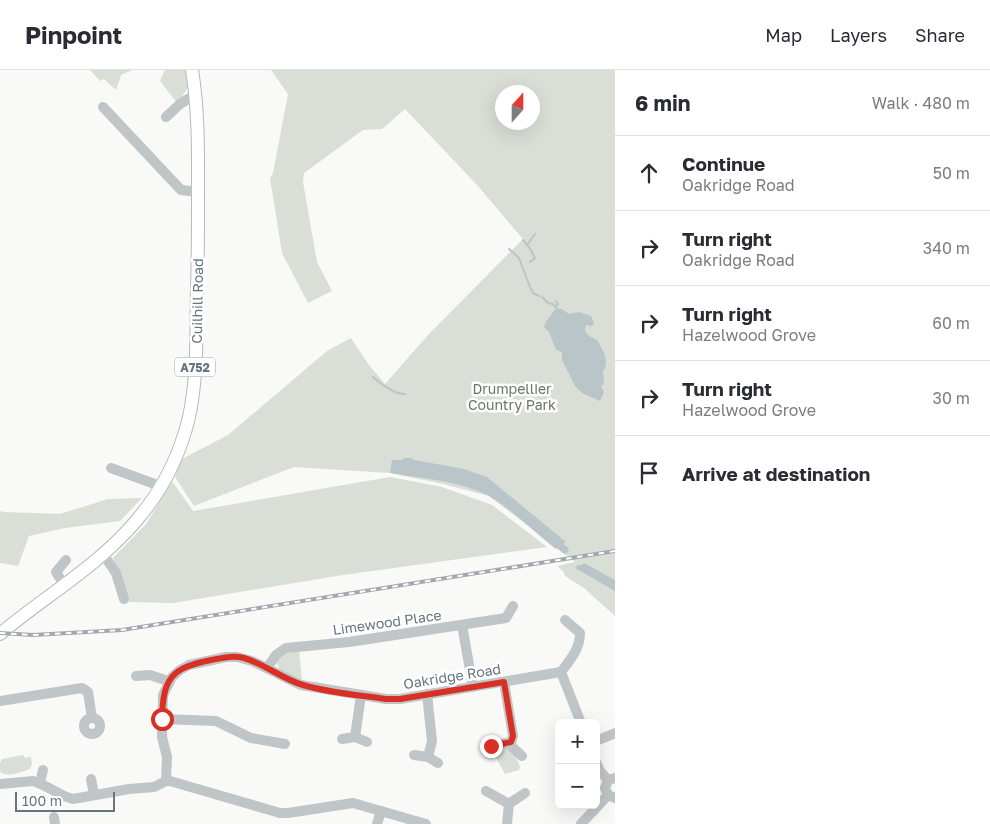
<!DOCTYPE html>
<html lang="en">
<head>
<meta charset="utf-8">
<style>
	:root { --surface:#fff; --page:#f7f7f7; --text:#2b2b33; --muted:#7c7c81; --line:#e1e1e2 }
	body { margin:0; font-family:"Golos Text",sans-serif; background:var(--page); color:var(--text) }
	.controls { position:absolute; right:15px; bottom:15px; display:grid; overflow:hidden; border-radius:8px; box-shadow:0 5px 20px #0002 }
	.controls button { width:45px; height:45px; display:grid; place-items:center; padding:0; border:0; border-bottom:1px solid var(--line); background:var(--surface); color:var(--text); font:25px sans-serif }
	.compass { position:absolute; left:495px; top:15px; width:45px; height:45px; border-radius:50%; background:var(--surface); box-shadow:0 5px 20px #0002; rotate:21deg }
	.scale { position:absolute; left:15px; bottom:12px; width:100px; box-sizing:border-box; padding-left:5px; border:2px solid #667580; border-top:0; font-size:14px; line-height:18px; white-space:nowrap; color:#667580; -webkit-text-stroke:4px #fff; paint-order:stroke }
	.stop { position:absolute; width:15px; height:15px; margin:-11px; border:4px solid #d93025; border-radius:50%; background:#fff }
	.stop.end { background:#d93025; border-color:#fff; box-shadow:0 1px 5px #0008 }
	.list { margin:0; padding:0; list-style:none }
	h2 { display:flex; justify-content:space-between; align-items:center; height:65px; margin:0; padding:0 20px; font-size:21px }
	h2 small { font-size:16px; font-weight:400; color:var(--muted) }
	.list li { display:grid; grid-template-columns:32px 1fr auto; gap:15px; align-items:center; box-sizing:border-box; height:75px; padding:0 20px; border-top:1px solid var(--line) }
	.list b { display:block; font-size:19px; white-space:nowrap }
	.list p { margin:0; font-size:16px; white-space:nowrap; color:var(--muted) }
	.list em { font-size:16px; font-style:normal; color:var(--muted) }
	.icon { flex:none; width:28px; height:28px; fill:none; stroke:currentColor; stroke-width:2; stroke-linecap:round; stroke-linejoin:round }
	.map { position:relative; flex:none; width:615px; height:754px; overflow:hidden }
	header { display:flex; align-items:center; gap:30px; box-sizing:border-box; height:70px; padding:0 25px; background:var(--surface); border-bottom:1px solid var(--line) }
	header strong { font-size:24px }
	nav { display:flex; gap:28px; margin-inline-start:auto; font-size:18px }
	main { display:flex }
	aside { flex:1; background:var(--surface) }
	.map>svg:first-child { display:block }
</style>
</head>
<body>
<header>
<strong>Pinpoint</strong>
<nav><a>Map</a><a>Layers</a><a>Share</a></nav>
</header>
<main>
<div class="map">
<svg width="615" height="754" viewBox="0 0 615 754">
	<rect width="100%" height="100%" fill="#f9f9f7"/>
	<g fill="#d9ded6" fill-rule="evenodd">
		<path d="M90,0H132L121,5L116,20L104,9L100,11Z"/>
		<path d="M165,0H188L189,15L178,34L160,11Z"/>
		<path d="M271,0H615V546L584,518L565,506L563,501L557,496L575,492L489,426L443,414L390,403L294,397L194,436L175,407L180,390L228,365L327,281L351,268L369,295L385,314L429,264L523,169L477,115L405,39L382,59L363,60L304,103L303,112L317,192L332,221L308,233L282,183L270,108L273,103L288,24ZM502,22H532V52H502Z"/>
		<path d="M390,407L442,417L492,435L547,477L343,505L173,533L129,532L113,488L146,454L172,411L193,441Z"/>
		<path d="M142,428L120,451L65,458L29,466L18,496L0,493V441L4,442L60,444L108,429Z"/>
		<path d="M299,581L302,610L280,600L276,591L288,583Z"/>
		<path d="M505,676L516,687L520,697L519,700L505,704L494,684L493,678Z"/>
		<path d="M23,685L25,688L31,687L32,694L30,699C21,702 9,708 0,702V693L2,689Z"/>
	</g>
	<g fill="#b9c5c8">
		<path d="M556,238L562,239L569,244L579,242L591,246L594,253L592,256L586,255L585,261L589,266L597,270C603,280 610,291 603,302L604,314L601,316L604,322L600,331L582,323L575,316L562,290V282L556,280L549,262L544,257L546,252Z"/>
		<path d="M404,388H411L414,390L464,399L487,407L566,472L556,479C534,462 503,430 478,421C450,410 419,408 390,403L392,390H403Z"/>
		<path d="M584,493L615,510V521L575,498L578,495H582Z"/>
	</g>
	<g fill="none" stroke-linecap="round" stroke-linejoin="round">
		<g stroke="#b9c5c8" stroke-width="2">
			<path d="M523,170L528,176"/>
			<path d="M527,175L535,164"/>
			<path d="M529,177L535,188L530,192"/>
			<path d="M509,179L519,188L530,217"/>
			<path d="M531,219L533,223L539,226"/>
			<path d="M542,227L548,233L553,234L556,238"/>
			<path d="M555,237L558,234L556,231"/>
			<path d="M373,307C381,314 394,324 405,324"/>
		</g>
		<path stroke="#b9c5c8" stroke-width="7" d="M554,471L565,480"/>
		<g stroke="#b4b9bd" stroke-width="14">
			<path id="major" d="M0,564C45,526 98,496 136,451C161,422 180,385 189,347C198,306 196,261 197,219C198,189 198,159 198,128C198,85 199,43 192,0"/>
		</g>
		<g stroke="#c0c5c8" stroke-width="10">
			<path d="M103,37L181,120L198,122"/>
			<path d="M166,47L180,34L196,24"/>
			<path d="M111,398L160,416"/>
			<path d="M103,484L116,503L124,529"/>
			<path d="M64,515L56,502L66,490"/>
			<path d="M462,555L473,617"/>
			<path d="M267,598L276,585L286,578L349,572L506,548L513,536"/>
			<path d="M561,602C570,590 580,579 580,563L565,550"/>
			<path d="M136,606L150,605L168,611"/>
			<path d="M427,624L432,671L428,687"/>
			<path d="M0,631L82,618L88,622L92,648"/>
			<circle cx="92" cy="656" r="8"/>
			<path d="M162,649L216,651L251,668L285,674"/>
			<path d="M355,667L361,625"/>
			<path d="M342,669L355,667L367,672"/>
			<path d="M596,671L615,663"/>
			<path d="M511,672L512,677L522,686"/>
			<path d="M491,676L511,672L513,666L504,612"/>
			<path d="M414,685L428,687L438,693"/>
			<path d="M596,692L600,701L608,710"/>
			<path d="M615,708L608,710L605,718L608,725L615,728"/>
			<path d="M91,709L94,725"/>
			<path d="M166,711L167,687L162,667L163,625L172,607L180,600L189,595L226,587H237L252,591L301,615L386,629H400L561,602L581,653"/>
			<path d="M166,711H170L280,743H288L353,733L426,754"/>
			<path d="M40,713L43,700"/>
			<path d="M0,714L33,711L45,716L64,726L73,729L129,719L154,717L166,711"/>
			<path d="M486,721L509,734L525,723"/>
			<path d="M54,747L55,754"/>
			<path d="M377,754L381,741"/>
			<path d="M507,754L509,734"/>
			<path d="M581,754L608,725"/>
		</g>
		<use href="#major" stroke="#fff" stroke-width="12"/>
		<g stroke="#a2a9ae" stroke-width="4">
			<path id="rail" d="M0,563L33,565L122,560L615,481"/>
		</g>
		<use href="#rail" stroke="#fff" stroke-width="2" stroke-dasharray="5.5" stroke-linecap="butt"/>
	</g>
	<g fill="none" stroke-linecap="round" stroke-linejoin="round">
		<path stroke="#d93025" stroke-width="6" d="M162,649C163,608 171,598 211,590C222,588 233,585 244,588C265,594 282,609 303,615C330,623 358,625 386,629H400L504,612L513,666L511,672L491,676"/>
	</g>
	<g text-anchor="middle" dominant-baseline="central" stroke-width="5" stroke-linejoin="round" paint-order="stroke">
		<rect fill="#fff" stroke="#949ea6" stroke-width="1" x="175" y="287.5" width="40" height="19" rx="4"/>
		<g font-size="12" font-weight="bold" fill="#667580">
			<text x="195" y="297">A752</text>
		</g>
		<g font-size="14" fill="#667580" stroke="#fff">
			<text transform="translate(197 231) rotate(-89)">Cuilhill Road</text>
			<text transform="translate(387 552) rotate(-8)">Limewood Place</text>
			<text transform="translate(452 606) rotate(-9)">Oakridge Road</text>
		</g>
		<g font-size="14" fill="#687864" stroke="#fff">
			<text x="512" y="318">Drumpellier<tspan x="512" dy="16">Country Park</tspan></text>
		</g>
	</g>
</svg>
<div class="controls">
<button>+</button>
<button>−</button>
</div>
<svg class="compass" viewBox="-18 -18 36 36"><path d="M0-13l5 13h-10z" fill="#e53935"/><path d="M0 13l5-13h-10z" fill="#7c7c81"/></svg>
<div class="scale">100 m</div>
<div class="stop" style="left:162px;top:649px"></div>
<div class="stop end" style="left:491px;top:676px"></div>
</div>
<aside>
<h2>6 min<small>Walk · 480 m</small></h2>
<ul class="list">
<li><svg class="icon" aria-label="ahead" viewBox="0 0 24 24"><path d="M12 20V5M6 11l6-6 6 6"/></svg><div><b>Continue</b><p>Oakridge Road</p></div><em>50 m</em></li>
<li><svg class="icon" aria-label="right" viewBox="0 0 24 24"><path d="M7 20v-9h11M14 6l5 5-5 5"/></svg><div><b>Turn right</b><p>Oakridge Road</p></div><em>340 m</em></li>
<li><svg class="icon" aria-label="right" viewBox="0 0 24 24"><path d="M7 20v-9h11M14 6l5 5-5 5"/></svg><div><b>Turn right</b><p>Hazelwood Grove</p></div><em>60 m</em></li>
<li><svg class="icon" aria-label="right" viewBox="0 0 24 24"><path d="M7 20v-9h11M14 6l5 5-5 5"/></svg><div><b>Turn right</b><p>Hazelwood Grove</p></div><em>30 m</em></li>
<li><svg class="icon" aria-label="arrive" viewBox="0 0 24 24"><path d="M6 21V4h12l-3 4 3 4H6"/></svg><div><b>Arrive at destination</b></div></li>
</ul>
</aside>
</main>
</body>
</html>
